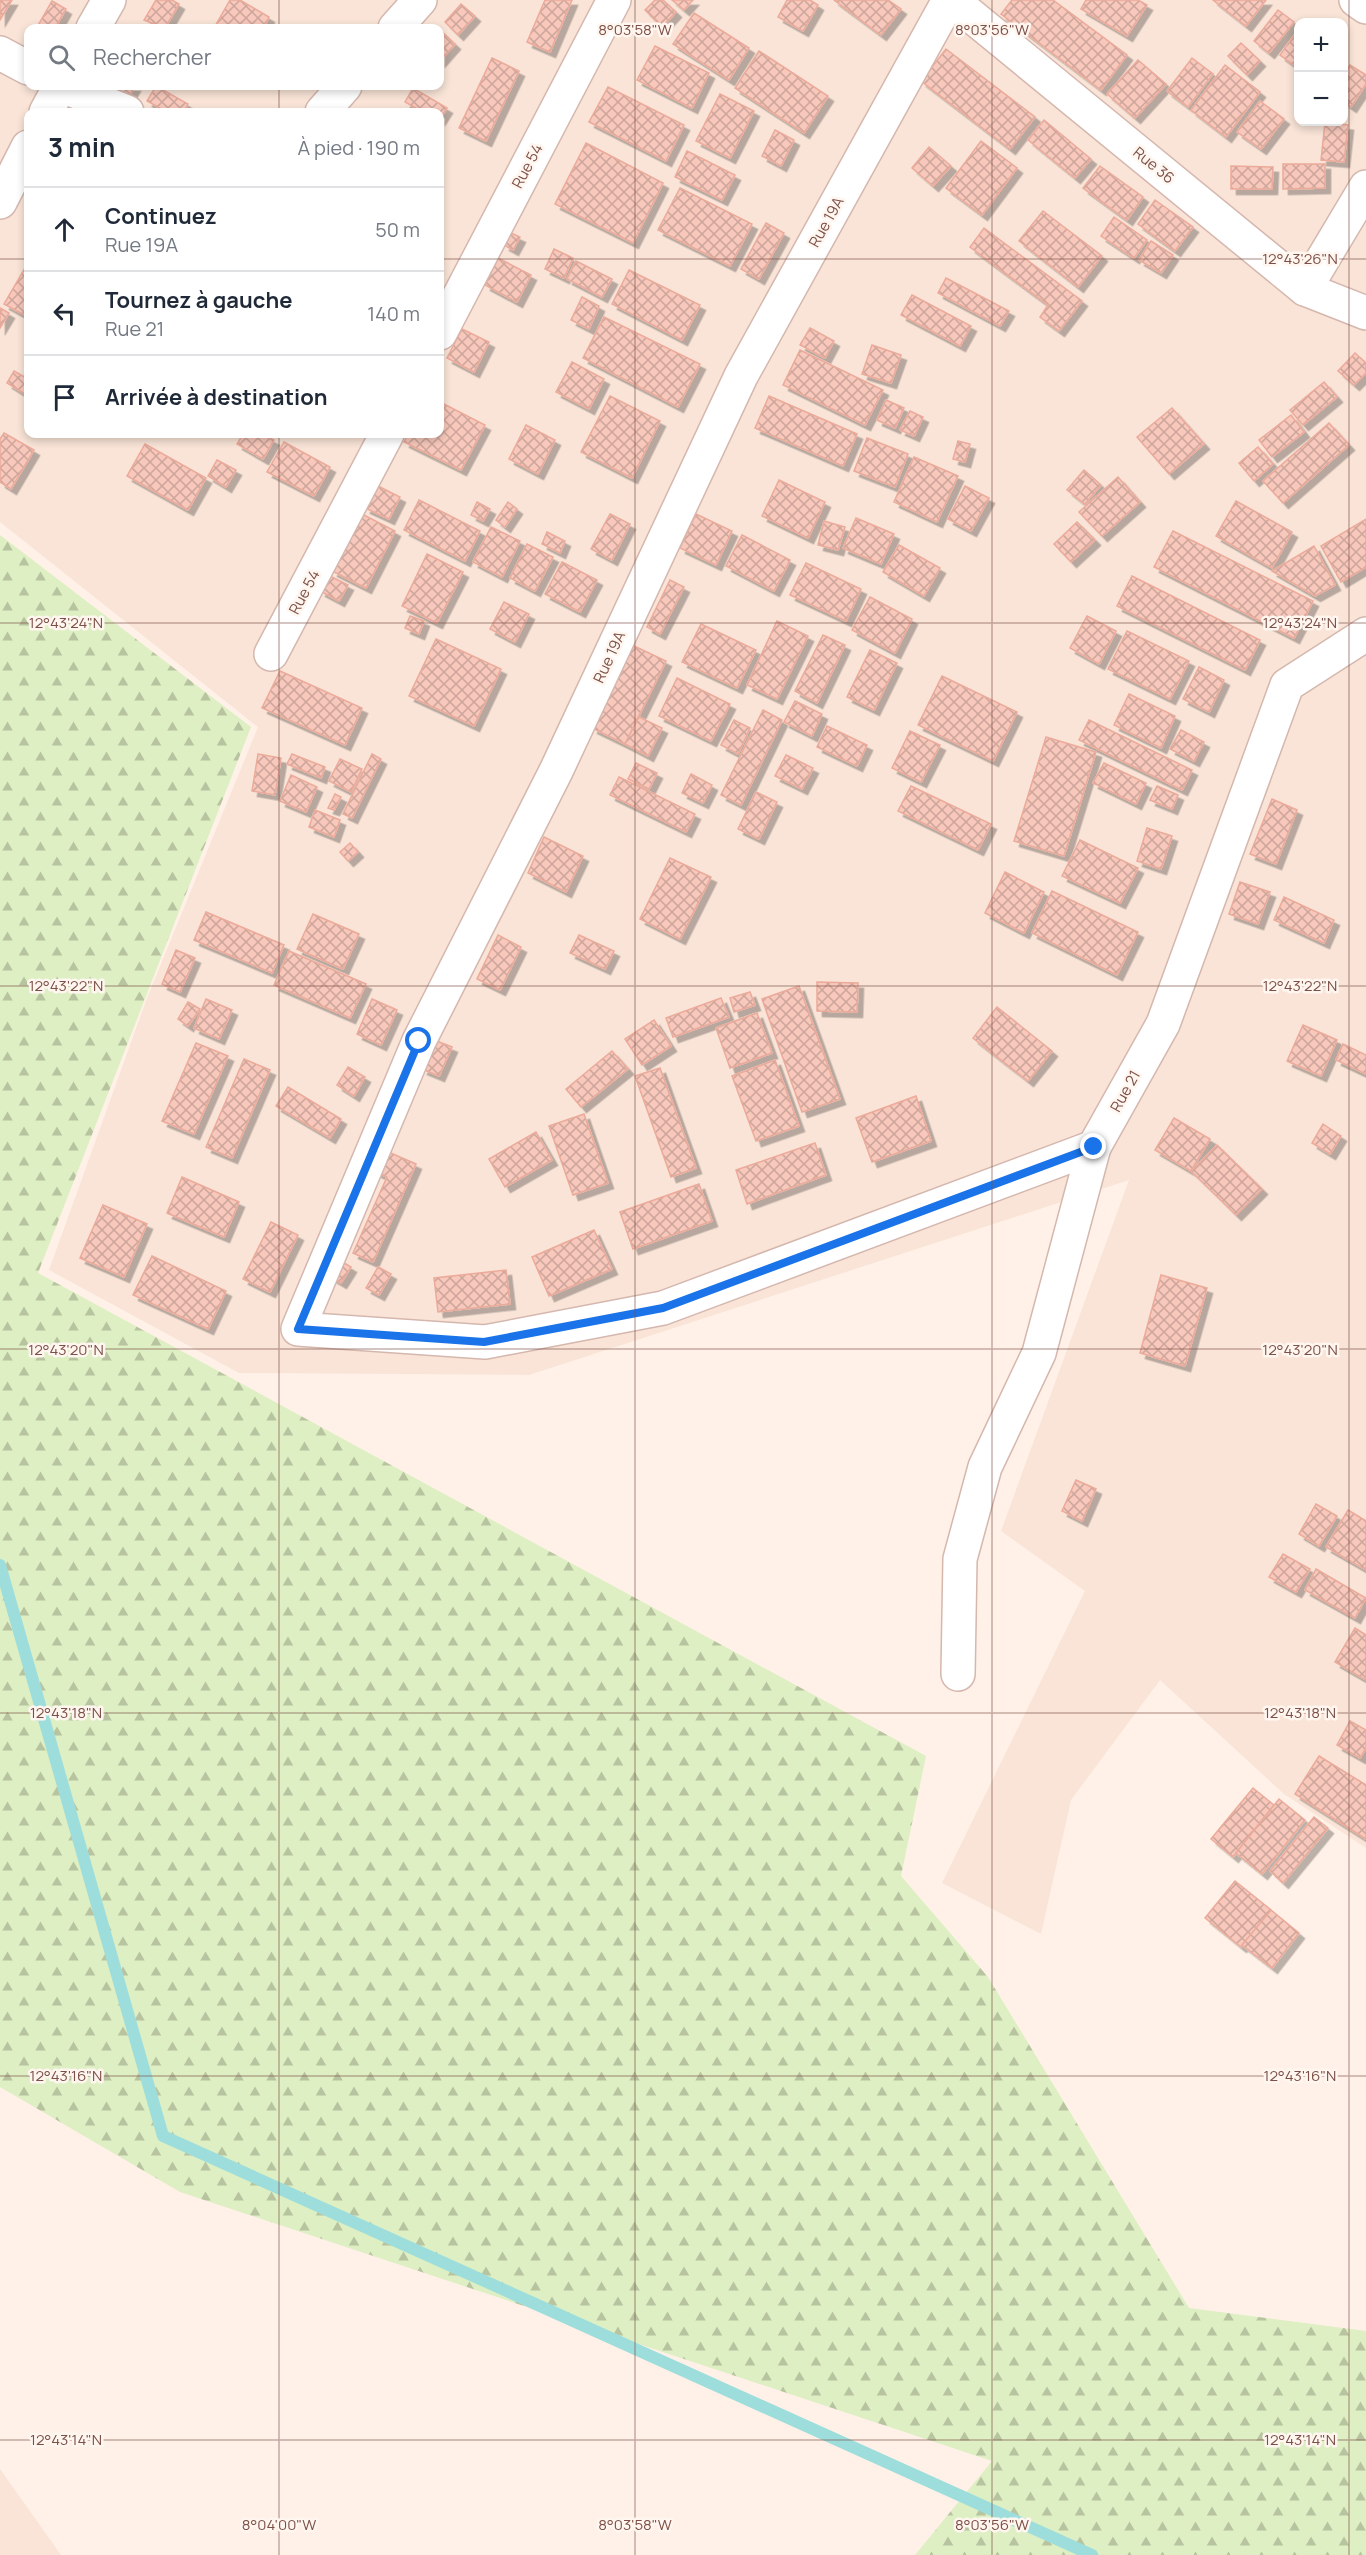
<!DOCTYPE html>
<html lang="fr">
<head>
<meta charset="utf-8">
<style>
	:root { --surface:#fff; --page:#f2f2f3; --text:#1f2937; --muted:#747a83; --line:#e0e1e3 }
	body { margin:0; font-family:Manrope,sans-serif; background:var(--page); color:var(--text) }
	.controls { position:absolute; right:18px; top:18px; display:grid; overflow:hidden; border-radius:12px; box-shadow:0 3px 9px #0003 }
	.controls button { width:54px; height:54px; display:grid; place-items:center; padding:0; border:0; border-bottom:2px solid var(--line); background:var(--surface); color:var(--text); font:30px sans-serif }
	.stop { position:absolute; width:18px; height:18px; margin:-14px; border:4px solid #1a73e8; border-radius:50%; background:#fff }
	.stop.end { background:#1a73e8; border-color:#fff; box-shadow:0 2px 6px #0008 }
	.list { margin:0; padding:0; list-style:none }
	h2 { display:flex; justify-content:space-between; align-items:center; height:78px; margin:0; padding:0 24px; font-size:26px }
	h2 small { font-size:20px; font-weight:400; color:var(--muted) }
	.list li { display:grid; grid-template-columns:39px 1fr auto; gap:18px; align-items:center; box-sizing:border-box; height:84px; padding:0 24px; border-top:2px solid var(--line) }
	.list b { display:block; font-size:22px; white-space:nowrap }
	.list p { margin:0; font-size:20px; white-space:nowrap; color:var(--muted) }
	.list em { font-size:20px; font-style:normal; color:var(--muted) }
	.icon { flex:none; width:33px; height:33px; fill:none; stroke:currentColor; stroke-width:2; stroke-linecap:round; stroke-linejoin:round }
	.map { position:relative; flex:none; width:1366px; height:2555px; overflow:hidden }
	.search { position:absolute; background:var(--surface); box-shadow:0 3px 9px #0003; left:24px; top:24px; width:420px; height:66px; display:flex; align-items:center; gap:15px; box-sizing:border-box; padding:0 21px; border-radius:12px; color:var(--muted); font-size:22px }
	.panel { position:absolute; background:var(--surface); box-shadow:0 3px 9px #0003; left:24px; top:108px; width:420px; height:330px; border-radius:12px }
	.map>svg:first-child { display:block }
</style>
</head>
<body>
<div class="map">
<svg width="1366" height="2555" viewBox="0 0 1366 2555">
	<defs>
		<pattern id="forest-firs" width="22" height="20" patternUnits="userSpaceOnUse" patternTransform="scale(1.5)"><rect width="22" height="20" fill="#ddefc3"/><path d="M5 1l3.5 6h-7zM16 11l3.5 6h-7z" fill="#b8c4a0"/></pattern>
		<pattern id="building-cross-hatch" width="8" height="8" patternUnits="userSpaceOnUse" patternTransform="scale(1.5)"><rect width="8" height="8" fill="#f7c8bb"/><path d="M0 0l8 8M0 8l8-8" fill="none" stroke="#cda59a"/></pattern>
		<filter id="shadow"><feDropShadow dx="5.5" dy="5.5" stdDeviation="0" flood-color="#0004"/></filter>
	</defs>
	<rect width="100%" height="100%" fill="#fff1e7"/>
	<g fill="#f9e4d7" fill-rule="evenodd">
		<path d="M0,0H1366V1848L1284,1794L1160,1680L1071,1800L1041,1934L942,1883L1085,1591L1001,1531L1129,1180L529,1375L239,1373L49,1270L147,998L258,727L0,522ZM1298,22H1344V122H1298ZM28,28H440V86H28ZM28,112H440V434H28Z"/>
		<path d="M0,2469L61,2555H0Z"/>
	</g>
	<path fill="url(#forest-firs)" d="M0,535L251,727L38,1273L926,1756L901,1876L988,1977L1189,2308L1366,2331V2555H915L992,2461L180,2192L0,2087Z"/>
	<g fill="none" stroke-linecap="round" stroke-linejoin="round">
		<path stroke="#9ddedc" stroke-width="12" d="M0,1565L163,2136L1092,2555"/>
	</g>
	<g fill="url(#building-cross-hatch)" stroke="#ecaa9a" stroke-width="1.5" filter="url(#shadow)">
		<path d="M0,0H12L0,20Z"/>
		<path d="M156,0H172L179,4L165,28L144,20Z"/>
		<path d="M230,0H240L269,17L263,28H214Z"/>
		<path d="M545,0H572L550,52L527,42Z"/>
		<path d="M655,0H663L676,12L662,27L645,10Z"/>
		<path d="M672,0H693L684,10Z"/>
		<path d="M787,0H810L818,5L803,31L778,17Z"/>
		<path d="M834,0H888L901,9L881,35Z"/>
		<path d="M1012,0H1053L1127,55L1101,90L1001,14Z"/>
		<path d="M1086,0H1138L1147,5L1127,36L1081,9Z"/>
		<path d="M1213,0H1266L1246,26Z"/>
		<path d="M52,1L66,9L55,28H40L37,27Z"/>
		<path d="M461,4L475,16L458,35L445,22Z"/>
		<path d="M1278,10L1294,22L1269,53L1254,41Z"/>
		<path d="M694,13L749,48L729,80L673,44Z"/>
		<path d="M440,30L455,44L440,61Z"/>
		<path d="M1298,30V68L1280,55Z"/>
		<path d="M1241,43L1260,61L1247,75L1228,56Z"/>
		<path d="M655,46L709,73L692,108L637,80Z"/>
		<path d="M946,49L1035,117L1010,149L921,81Z"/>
		<path d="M759,51L828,96L804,133L735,88Z"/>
		<path d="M492,58L519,71L486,141L459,128Z"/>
		<path d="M1192,58L1213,74L1188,107L1167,91Z"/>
		<path d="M1138,60L1166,84L1135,118L1107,94Z"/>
		<path d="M1225,65L1260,92L1226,137L1191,110Z"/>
		<path d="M1350,65L1366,75V84L1351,107L1344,102V76Z"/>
		<path d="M111,86H135L129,96Z"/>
		<path d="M156,86L188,104L184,112H167L147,101Z"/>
		<path d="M608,87L684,125L666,161L589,122Z"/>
		<path d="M413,88L447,108L440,119V112H423L405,102Z"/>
		<path d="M720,94L754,111L730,158L696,141Z"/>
		<path d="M1260,101L1284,119L1261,149L1237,132Z"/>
		<path d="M1044,120L1091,159L1075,178L1028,140Z"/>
		<path d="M1325,122L1348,125L1344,162L1321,160Z"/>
		<path d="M775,130L794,140L781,166L762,156Z"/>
		<path d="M981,141L1017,168L982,215L946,188Z"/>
		<path d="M586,143L663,183L633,243L555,204Z"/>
		<path d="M929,147L951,166L933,186L912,168Z"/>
		<path d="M687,151L735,175L722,200L675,177Z"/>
		<path d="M1283,164H1325V188L1283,189Z"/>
		<path d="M1100,166L1143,197L1127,220L1083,188Z"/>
		<path d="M1231,166L1273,167L1272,189H1231Z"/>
		<path d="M680,188L752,224L730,266L658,230Z"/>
		<path d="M1155,200L1193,227L1175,251L1138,224Z"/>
		<path d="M1043,211L1102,256L1078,287L1019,241Z"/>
		<path d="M1114,217L1147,240L1134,258L1101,236Z"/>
		<path d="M766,223L784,233L759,279L741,269Z"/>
		<path d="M984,228L1082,301L1059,331L1040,317L1048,305L970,247Z"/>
		<path d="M511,233L520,237L513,250L504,245Z"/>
		<path d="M1151,241L1173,255L1161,273L1139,260Z"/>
		<path d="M554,249L573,258L564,278L545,269Z"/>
		<path d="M498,258L531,275L517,302L485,285Z"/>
		<path d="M576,261L612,279L602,297L567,279Z"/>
		<path d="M25,268L28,270V317L4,304Z"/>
		<path d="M629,270L700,305L682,340L612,304Z"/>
		<path d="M946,278L1009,311L1000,326L938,293Z"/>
		<path d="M912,295L971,326L960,346L901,315Z"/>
		<path d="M582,297L599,306L589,329L571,320Z"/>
		<path d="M0,308L9,313L0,328Z"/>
		<path d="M604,317L700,364L678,407L583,358Z"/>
		<path d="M810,328L834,341L825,358L800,345Z"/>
		<path d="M462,329L489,342L474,372L447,358Z"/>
		<path d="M872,345L901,355L891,383L862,374Z"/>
		<path d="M800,350L883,390L865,425L783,385Z"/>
		<path d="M1355,353L1366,363V373L1354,385L1338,371Z"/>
		<path d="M572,362L604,379L589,409L556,392Z"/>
		<path d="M14,371L28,379V396L7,383Z"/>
		<path d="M1324,382L1337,397L1303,425L1290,410Z"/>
		<path d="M610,396L660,421L632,478L581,452Z"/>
		<path d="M769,396L857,434L843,466L755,428Z"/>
		<path d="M886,400L904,408L895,428L877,420Z"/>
		<path d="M440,402L485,425L461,470L404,442L408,434H440Z"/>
		<path d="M1172,408L1204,444L1169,474L1137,437Z"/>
		<path d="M910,411L923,417L914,436L900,430Z"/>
		<path d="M1291,415L1304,432L1272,457L1259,440Z"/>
		<path d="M1329,423L1349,445L1283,503L1263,481Z"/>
		<path d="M526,425L555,440L538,474L509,459Z"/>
		<path d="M4,433L34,450L11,489L0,482V439Z"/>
		<path d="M243,434H262L274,440L263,459L237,444Z"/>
		<path d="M867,438L908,454L895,487L854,471Z"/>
		<path d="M958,441L970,444L965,462L953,459Z"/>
		<path d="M284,442L330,467L314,496L267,472Z"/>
		<path d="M145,444L206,478L188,510L127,476Z"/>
		<path d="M1258,447L1273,464L1254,481L1239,463Z"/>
		<path d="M914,457L958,476L937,522L894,502Z"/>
		<path d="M217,460L236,470L226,487L208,476Z"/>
		<path d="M1084,470L1101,485L1085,504L1067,490Z"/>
		<path d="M1118,477L1140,502L1102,536L1079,512Z"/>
		<path d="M779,480L825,502L808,538L762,516Z"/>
		<path d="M376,485L400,497L389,519L365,508Z"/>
		<path d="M965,486L989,498L971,531L948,519Z"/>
		<path d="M419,500L480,531L465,561L404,530Z"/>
		<path d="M1236,501L1292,532L1272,568L1216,536Z"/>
		<path d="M477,502L490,509L483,521L471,515Z"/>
		<path d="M508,502L517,509L505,527L496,520Z"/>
		<path d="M362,514L395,531L366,588L332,571Z"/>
		<path d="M610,514L630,524L612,560L591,549Z"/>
		<path d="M696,514L732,531L716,565L680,548Z"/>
		<path d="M856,518L894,534L881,564L843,548Z"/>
		<path d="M1366,519V567L1341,582L1321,546Z"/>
		<path d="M824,521L845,527L838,550L818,545Z"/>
		<path d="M1077,522L1095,540L1071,562L1054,544Z"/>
		<path d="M491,527L520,541L502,577L473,562Z"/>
		<path d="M1173,531L1313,601L1294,638L1154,567Z"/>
		<path d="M547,532L565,541L560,553L542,544Z"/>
		<path d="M742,535L790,560L774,591L726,566Z"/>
		<path d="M527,544L553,557L535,591L510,578Z"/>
		<path d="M899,545L940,568L924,596L883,572Z"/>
		<path d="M1314,546L1335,585L1315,596L1272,571Z"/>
		<path d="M427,554L463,572L437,623L402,606Z"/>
		<path d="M562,562L597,580L580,612L545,594Z"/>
		<path d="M806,563L861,589L846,621L790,595Z"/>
		<path d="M328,575L348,585L339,601L320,591Z"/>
		<path d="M1132,576L1260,640L1245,670L1117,606Z"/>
		<path d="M670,580L684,587L660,634L647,627Z"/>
		<path d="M870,597L912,619L895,653L852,630Z"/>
		<path d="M504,602L529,614L515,642L490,629Z"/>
		<path d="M410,616L424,621L419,634L405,628Z"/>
		<path d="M1087,616L1116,631L1099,664L1070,648Z"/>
		<path d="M777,621L808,636L777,699L747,685Z"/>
		<path d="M701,624L756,650L737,688L682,662Z"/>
		<path d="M1127,631L1189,661L1170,699L1108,669Z"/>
		<path d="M823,635L845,645L817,703L795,691Z"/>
		<path d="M436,639L501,669L474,726L409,696Z"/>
		<path d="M632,645L666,661L625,744L592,728Z"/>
		<path d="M870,650L897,663L874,710L847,697Z"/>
		<path d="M1199,667L1224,680L1209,712L1183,699Z"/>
		<path d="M280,671L362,708L345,745L262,708Z"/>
		<path d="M942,676L1017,712L993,761L918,725Z"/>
		<path d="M677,678L730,704L711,741L659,716Z"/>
		<path d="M1129,694L1175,716L1161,748L1114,725Z"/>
		<path d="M795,701L822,714L812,736L784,722Z"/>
		<path d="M763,710L782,720L741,805L721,795Z"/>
		<path d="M639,717L662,728L648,756L625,744Z"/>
		<path d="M734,720L750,728L738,754L721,745Z"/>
		<path d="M1089,720L1192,770L1182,790L1079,740Z"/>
		<path d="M827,726L867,745L857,766L817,747Z"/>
		<path d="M1181,730L1204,742L1194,761L1170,749Z"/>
		<path d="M910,731L940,745L921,782L892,768Z"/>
		<path d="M1046,737L1096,752L1064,856L1014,841Z"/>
		<path d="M258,754L281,758L275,795L252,791Z"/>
		<path d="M292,754L325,767L321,778L287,764Z"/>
		<path d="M372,754L381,759L352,818L343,814Z"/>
		<path d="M786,755L813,768L802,789L775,776Z"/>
		<path d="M340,759L362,769L351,792L329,781Z"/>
		<path d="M636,763L657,773L649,789L628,779Z"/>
		<path d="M1104,763L1146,783L1136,804L1093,783Z"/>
		<path d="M691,774L712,785L703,803L682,793Z"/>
		<path d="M291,775L317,787L306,812L280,801Z"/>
		<path d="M619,777L695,814L686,832L610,795Z"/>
		<path d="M911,786L991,824L978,850L898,811Z"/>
		<path d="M1157,786L1178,795L1172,809L1150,800Z"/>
		<path d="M756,792L777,802L759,839L738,829Z"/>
		<path d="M335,794L341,797L334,810L328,808Z"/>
		<path d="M1272,799L1297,810L1276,864L1250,854Z"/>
		<path d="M315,810L340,820L334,837L309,827Z"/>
		<path d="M1147,828L1172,836L1161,869L1137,861Z"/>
		<path d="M544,837L583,856L566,892L528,873Z"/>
		<path d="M1080,840L1138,868L1120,903L1062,876Z"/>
		<path d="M350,843L358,852L348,861L340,852Z"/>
		<path d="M670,858L711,877L680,939L640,919Z"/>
		<path d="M1005,872L1044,892L1024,933L985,913Z"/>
		<path d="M1240,882L1270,892L1258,924L1229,914Z"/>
		<path d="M1052,891L1138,932L1117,975L1032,933Z"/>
		<path d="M1284,897L1334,920L1324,943L1274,920Z"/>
		<path d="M206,912L284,945L272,973L194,940Z"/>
		<path d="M313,914L359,934L343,969L297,949Z"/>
		<path d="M498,935L521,947L500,990L477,979Z"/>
		<path d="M579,935L614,951L605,969L570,953Z"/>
		<path d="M176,950L195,958L180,992L162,984Z"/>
		<path d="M289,951L366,984L350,1018L274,985Z"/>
		<path d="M817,982L858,983L857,1012L817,1011Z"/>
		<path d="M799,986L840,1099L802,1112L762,999Z"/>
		<path d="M750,992L755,1005L734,1012L730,998Z"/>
		<path d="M721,998L729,1017L673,1037L666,1018Z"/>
		<path d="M206,999L232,1010L219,1039L194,1028Z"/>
		<path d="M372,999L397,1010L381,1045L357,1034Z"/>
		<path d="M188,1002L200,1009L188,1026L178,1019Z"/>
		<path d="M997,1007L1052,1051L1028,1081L973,1038Z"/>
		<path d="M757,1013L772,1053L730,1068L716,1028Z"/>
		<path d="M654,1020L671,1046L642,1065L625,1039Z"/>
		<path d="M1303,1025L1337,1040L1321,1076L1287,1061Z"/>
		<path d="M434,1040L452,1047L439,1076L422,1069Z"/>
		<path d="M196,1043L228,1056L194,1134L162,1121Z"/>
		<path d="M1343,1044L1366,1055V1074L1336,1060Z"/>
		<path d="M612,1051L628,1069L581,1107L566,1089Z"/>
		<path d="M244,1059L270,1070L232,1158L206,1147Z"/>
		<path d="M775,1060L799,1126L756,1141L732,1076Z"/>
		<path d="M348,1067L365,1077L354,1096L337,1085Z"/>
		<path d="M660,1068L696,1168L671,1177L635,1076Z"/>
		<path d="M288,1087L341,1119L330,1138L276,1106Z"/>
		<path d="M916,1096L931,1141L872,1162L856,1118Z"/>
		<path d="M584,1114L608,1183L573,1195L549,1126Z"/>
		<path d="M1174,1118L1210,1139L1191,1171L1155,1150Z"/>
		<path d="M1323,1124L1341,1136L1330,1154L1312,1143Z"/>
		<path d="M536,1132L552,1160L505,1187L489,1159Z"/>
		<path d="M815,1143L826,1175L747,1204L736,1170Z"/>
		<path d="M1217,1145L1262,1189L1236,1215L1191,1171Z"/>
		<path d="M386,1151L416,1164L373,1262L353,1253L387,1177L376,1172Z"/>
		<path d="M182,1177L239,1202L224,1237L167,1213Z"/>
		<path d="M699,1184L712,1221L633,1249L620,1212Z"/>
		<path d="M103,1205L147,1224L124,1277L80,1258Z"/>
		<path d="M271,1222L298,1235L270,1292L243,1279Z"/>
		<path d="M594,1230L612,1269L549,1296L532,1257Z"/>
		<path d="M152,1256L226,1291L208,1329L133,1295Z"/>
		<path d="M336,1258L351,1267L341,1283L326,1274Z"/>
		<path d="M378,1267L391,1274L379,1295L366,1288Z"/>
		<path d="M506,1270L510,1304L438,1312L434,1278Z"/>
		<path d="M1161,1275L1207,1288L1185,1366L1140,1353Z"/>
		<path d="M1076,1480L1096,1489L1082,1521L1062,1511Z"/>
		<path d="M1316,1504L1337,1516L1319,1546L1299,1534Z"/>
		<path d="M1348,1510L1366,1521V1570L1326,1547Z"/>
		<path d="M1283,1554L1310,1569L1296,1592L1269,1577Z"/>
		<path d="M1316,1569L1366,1598L1355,1618L1305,1590Z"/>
		<path d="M1355,1628L1366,1635V1680L1335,1662Z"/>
		<path d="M1350,1721L1366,1730V1748L1360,1758L1337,1745Z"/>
		<path d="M1319,1756L1366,1785V1839L1295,1794Z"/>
		<path d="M1253,1788L1274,1805L1233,1857L1211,1839Z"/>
		<path d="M1279,1799L1305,1820L1262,1874L1236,1853Z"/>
		<path d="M1314,1817L1328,1828L1283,1883L1270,1871Z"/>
		<path d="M1235,1881L1271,1910L1241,1947L1205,1918Z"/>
		<path d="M1271,1910L1299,1933L1272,1968L1242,1945Z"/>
	</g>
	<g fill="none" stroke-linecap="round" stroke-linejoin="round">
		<g stroke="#d5b7ae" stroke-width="36">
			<g id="minor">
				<path d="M949,0L741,376L556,771L419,1041L298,1329L485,1342L663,1308L1094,1147L1163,1024L1287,685L1366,634"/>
				<path d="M952,0L1305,289L1366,313"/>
				<path d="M1356,0L1366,7"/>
				<path d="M93,28L109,0"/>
				<path d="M395,28L420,0"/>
				<path d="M0,53L28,68"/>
				<path d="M62,86L127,112"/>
				<path d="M46,112L60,86"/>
				<path d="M322,112L345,86"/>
				<path d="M0,202L28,147"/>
				<path d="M1305,289L1366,187"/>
				<path d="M440,333L614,0"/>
				<path d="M271,654L387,434"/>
				<path d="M958,1674L960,1559L985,1467L1039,1353L1094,1147"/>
			</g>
		</g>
		<use href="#minor" stroke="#fff" stroke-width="33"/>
	</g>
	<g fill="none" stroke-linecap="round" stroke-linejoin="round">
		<path stroke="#1a73e8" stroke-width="8" d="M419,1041L298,1329L484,1342L663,1308L1094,1147"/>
	</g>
	<path fill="none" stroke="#7c5047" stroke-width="1.5" stroke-opacity="0.45" d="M279,0V28M635,0V2555M992,0V2555M1349,0V2555M279,86V112M0,259H28M440,259H1366M279,434V2555M0,623H1366M0,986H1366M0,1349H1366M0,1713H1366M0,2076H1366M0,2440H1366"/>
	<g text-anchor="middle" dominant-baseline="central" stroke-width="5" stroke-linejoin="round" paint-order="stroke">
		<g font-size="15" fill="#7c5047" stroke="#fff6f0">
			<text transform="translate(1154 165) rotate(39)">Rue 36</text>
			<text transform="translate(527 166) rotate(-62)">Rue 54</text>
			<text transform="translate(826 222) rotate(-61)">Rue 19A</text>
			<text transform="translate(304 592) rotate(-62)">Rue 54</text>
			<text transform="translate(609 657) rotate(-65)">Rue 19A</text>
			<text transform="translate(1125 1091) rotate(-61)">Rue 21</text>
		</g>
	</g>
	<g font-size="15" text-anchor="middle" fill="#7c5047" stroke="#fff6f0" stroke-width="5" stroke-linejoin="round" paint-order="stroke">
		<text x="635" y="35">8°03'58"W</text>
		<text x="992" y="35">8°03'56"W</text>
		<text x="1300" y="264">12°43'26"N</text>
		<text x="66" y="628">12°43'24"N</text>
		<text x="1300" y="628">12°43'24"N</text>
		<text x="66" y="991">12°43'22"N</text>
		<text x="1300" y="991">12°43'22"N</text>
		<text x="66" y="1355">12°43'20"N</text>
		<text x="1300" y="1355">12°43'20"N</text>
		<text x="66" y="1718">12°43'18"N</text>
		<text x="1300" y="1718">12°43'18"N</text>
		<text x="66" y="2081">12°43'16"N</text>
		<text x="1300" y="2081">12°43'16"N</text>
		<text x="66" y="2445">12°43'14"N</text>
		<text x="1300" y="2445">12°43'14"N</text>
		<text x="279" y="2530">8°04'00"W</text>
		<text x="635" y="2530">8°03'58"W</text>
		<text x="992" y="2530">8°03'56"W</text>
	</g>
</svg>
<div class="controls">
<button>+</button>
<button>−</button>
</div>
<div class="stop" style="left:419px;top:1041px"></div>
<div class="stop end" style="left:1094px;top:1147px"></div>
<div class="search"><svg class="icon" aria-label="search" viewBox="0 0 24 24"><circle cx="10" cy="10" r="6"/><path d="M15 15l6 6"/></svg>Rechercher</div>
<section class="panel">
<h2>3 min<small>À pied · 190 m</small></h2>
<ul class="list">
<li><svg class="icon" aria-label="ahead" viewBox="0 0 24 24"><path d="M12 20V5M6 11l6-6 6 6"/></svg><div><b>Continuez</b><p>Rue 19A</p></div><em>50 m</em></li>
<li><svg class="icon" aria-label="left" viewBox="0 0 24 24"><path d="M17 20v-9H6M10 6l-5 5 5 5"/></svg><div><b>Tournez à gauche</b><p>Rue 21</p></div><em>140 m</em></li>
<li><svg class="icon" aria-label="arrive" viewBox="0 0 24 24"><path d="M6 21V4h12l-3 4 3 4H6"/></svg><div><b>Arrivée à destination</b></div></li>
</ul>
</section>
</div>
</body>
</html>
